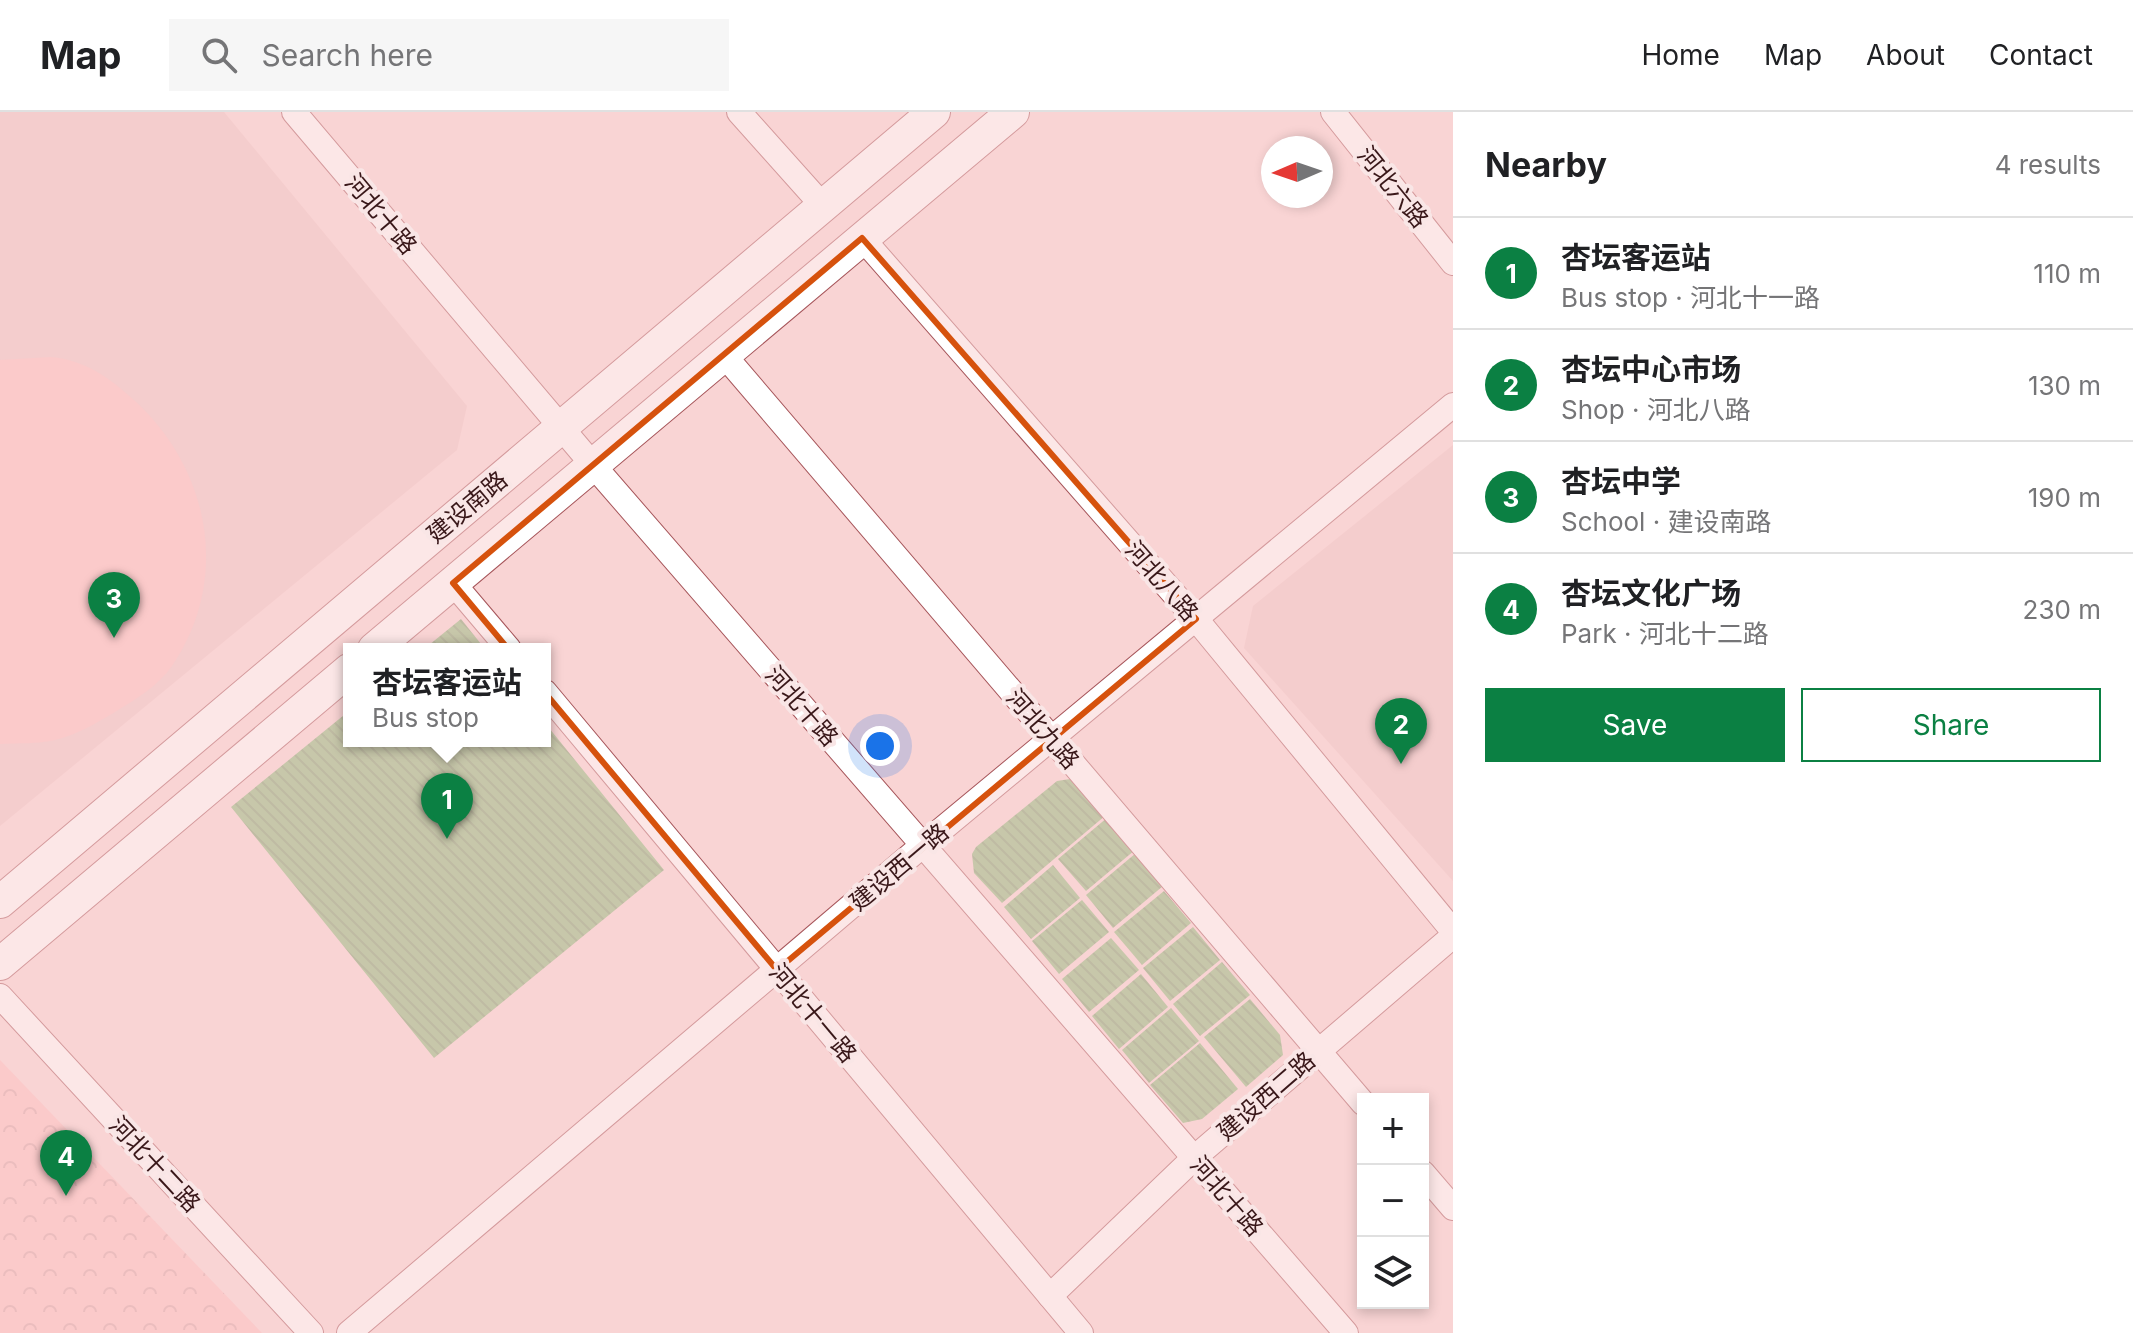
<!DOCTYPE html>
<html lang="en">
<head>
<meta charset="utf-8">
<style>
	:root { --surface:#fff; --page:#f6f6f6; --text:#202124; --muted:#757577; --line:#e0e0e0; --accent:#0b8043 }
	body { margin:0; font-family:Inter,"Noto Sans SC",sans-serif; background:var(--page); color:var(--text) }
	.controls { position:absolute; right:24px; bottom:24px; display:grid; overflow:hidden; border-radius:0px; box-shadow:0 4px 12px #0003 }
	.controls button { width:72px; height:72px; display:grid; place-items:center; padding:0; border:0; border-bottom:2px solid var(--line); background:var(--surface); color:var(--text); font:40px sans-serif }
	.compass { position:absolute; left:1261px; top:24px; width:72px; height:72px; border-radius:50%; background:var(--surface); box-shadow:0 4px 12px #0003; rotate:268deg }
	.you { position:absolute; left:880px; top:634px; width:28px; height:28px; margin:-20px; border:6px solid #fff; border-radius:50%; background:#1a73e8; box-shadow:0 0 0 12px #1a73e833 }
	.badge { display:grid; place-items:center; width:52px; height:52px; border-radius:50%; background:var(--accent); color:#fff; font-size:26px; font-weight:700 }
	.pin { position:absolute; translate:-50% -66px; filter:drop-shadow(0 2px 4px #0008) }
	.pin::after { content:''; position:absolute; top:42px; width:28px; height:24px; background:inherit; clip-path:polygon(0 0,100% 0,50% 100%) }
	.popup { position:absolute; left:343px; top:531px; width:208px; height:104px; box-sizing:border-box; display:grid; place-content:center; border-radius:0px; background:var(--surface); filter:drop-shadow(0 2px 6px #0005); font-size:26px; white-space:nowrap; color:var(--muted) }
	.popup b { font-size:30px; color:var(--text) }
	.popup::after { content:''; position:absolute; left:50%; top:100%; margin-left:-16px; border:16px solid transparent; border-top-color:var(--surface) }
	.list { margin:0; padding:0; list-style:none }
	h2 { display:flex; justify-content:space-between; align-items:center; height:104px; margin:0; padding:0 32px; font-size:34px }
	h2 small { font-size:26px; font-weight:400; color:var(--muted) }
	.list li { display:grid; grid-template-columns:52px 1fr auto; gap:24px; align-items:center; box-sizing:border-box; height:112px; padding:0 32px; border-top:2px solid var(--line) }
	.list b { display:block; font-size:30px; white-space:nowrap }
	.list p { margin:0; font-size:26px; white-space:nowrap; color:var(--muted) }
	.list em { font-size:26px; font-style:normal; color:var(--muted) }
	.actions { display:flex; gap:16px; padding:24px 32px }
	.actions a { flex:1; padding:18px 0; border:2px solid var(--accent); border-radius:0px; text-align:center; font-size:28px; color:var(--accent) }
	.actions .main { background:var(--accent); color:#fff }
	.icon { flex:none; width:44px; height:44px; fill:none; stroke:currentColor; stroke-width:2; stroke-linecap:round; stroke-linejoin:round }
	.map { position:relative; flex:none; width:1453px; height:1221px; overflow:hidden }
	header { display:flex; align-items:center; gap:48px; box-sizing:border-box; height:112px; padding:0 40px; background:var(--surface); border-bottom:2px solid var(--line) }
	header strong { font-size:38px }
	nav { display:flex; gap:44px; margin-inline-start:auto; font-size:28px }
	.search { width:560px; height:72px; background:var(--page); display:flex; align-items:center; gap:20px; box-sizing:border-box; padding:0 28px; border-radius:0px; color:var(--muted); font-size:30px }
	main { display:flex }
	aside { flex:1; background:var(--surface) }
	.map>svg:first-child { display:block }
</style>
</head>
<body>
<header>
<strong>Map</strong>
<div class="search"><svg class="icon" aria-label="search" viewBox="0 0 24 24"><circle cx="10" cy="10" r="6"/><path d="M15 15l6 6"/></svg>Search here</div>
<nav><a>Home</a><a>Map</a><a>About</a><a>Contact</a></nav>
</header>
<main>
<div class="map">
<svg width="1453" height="1221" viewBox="0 0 1453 1221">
	<defs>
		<pattern id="park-crowns" width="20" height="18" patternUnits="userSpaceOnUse" patternTransform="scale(2)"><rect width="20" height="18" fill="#fcbebf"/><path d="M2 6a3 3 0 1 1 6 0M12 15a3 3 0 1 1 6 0" fill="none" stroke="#d9a3a4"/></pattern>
		<pattern id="building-back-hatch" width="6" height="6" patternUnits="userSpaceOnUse" patternTransform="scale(2)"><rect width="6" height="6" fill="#8ab879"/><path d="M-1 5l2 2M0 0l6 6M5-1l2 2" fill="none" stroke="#789d68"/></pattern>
	</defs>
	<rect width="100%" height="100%" fill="#f9d4d4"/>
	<g fill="#eec5c5">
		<path d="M0,0H224L467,294L457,338L0,714Z"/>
		<path d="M1453,333V769L1244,536L1253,494Z"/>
	</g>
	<path fill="url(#park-crowns)" d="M0,948L262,1221H0Z"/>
	<path fill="#fcbebf" d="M51,245C85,248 110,266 135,289C210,358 231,467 172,554C158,574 136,587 115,600C96,611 77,623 55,628C37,632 18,631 0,632V248Z"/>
	<g fill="url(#building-back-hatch)">
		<path d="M461,507L485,537H424Z"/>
		<path d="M349,599V629H545V611L664,758L434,946L231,695Z"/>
		<path d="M1070,667L1106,703L1002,791L974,761L972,742L976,735L1057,669Z"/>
		<path d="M1108,705L1135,738L1086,779L1058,747Z"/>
		<path d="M1136,741L1163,774L1113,816L1086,783Z"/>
		<path d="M1053,753L1080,786L1031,827L1004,795Z"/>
		<path d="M1164,779L1191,811L1142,853L1114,820Z"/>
		<path d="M1082,788L1109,820L1059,862L1032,829Z"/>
		<path d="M1193,815L1220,848L1170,889L1143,856Z"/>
		<path d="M1111,826L1139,858L1089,900L1062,867Z"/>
		<path d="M1222,850L1250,883L1200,924L1173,892Z"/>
		<path d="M1141,862L1168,895L1119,937L1092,904Z"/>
		<path d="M1250,887L1280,923L1283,943L1246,975L1204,925Z"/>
		<path d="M1171,896L1199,929L1149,971L1122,938Z"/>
		<path d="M1200,931L1238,977L1202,1007L1183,1011L1150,973Z"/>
	</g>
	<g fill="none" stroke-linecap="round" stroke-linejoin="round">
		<g stroke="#a7565b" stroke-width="26">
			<g id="street">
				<path d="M294,0L593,353L1346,1221"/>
				<path d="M739,0L823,94"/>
				<path d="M1333,0L1453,151"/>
				<path d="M862,126L1196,507L1453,819"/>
				<path d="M724,243L1363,991"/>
				<path d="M453,471L509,537"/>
				<path d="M545,580L1081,1221"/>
				<path d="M0,884L311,1221"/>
				<path d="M1423,1061L1453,1096"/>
				<path d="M1050,1184L1194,1046L1453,824"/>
				<path d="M349,1221L923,733L1453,293"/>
			</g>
		</g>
		<g stroke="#a7565b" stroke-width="34">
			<g id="secondary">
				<path d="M374,537L1013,0"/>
				<path d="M0,790L934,0"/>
				<path d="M0,852L349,558"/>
			</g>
		</g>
		<use href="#street" stroke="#fff" stroke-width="24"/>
		<use href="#secondary" stroke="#fff" stroke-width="32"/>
	</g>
	<path d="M0 0H1453V1221H0ZM862,126L1196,507L777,858L453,471Z" fill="#f9d4d4" fill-opacity=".55" fill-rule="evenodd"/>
	<path fill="none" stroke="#d6520d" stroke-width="6" stroke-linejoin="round" d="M862,126L1196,507L777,858L453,471Z"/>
	<g text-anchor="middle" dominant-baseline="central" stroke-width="8" stroke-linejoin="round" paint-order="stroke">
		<g font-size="24" fill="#391719" stroke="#f9e6e6">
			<text transform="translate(1393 75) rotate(51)">河北六路</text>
			<text transform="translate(381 102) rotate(50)">河北十路</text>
			<text transform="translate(467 395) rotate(-40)">建设南路</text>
			<text transform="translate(1162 469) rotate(49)">河北八路</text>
			<text transform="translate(802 594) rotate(49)">河北十路</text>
			<text transform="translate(1043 617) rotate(49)">河北九路</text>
			<text transform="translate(899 755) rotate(-40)">建设西一路</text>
			<text transform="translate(813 901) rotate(50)">河北十一路</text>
			<text transform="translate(1266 984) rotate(-41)">建设西二路</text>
			<text transform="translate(155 1052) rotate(47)">河北十二路</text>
			<text transform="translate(1227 1084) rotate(49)">河北十路</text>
		</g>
	</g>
</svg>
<div class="controls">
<button>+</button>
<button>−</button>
<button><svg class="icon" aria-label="layers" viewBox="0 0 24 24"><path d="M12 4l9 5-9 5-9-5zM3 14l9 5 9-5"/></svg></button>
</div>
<svg class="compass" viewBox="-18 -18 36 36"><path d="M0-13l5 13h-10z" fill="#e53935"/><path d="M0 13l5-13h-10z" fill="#757577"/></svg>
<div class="you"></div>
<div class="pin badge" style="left:447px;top:727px">1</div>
<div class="popup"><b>杏坛客运站</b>Bus stop</div>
<div class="pin badge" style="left:1401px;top:652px">2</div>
<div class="pin badge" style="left:114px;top:526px">3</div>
<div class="pin badge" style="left:66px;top:1084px">4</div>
</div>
<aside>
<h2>Nearby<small>4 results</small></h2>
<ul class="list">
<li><span class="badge">1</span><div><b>杏坛客运站</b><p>Bus stop · 河北十一路</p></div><em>110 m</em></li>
<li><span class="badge">2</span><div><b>杏坛中心市场</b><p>Shop · 河北八路</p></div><em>130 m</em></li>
<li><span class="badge">3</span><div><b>杏坛中学</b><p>School · 建设南路</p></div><em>190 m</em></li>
<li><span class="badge">4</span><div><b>杏坛文化广场</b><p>Park · 河北十二路</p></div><em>230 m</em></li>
</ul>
<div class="actions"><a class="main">Save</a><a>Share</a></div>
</aside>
</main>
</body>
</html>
